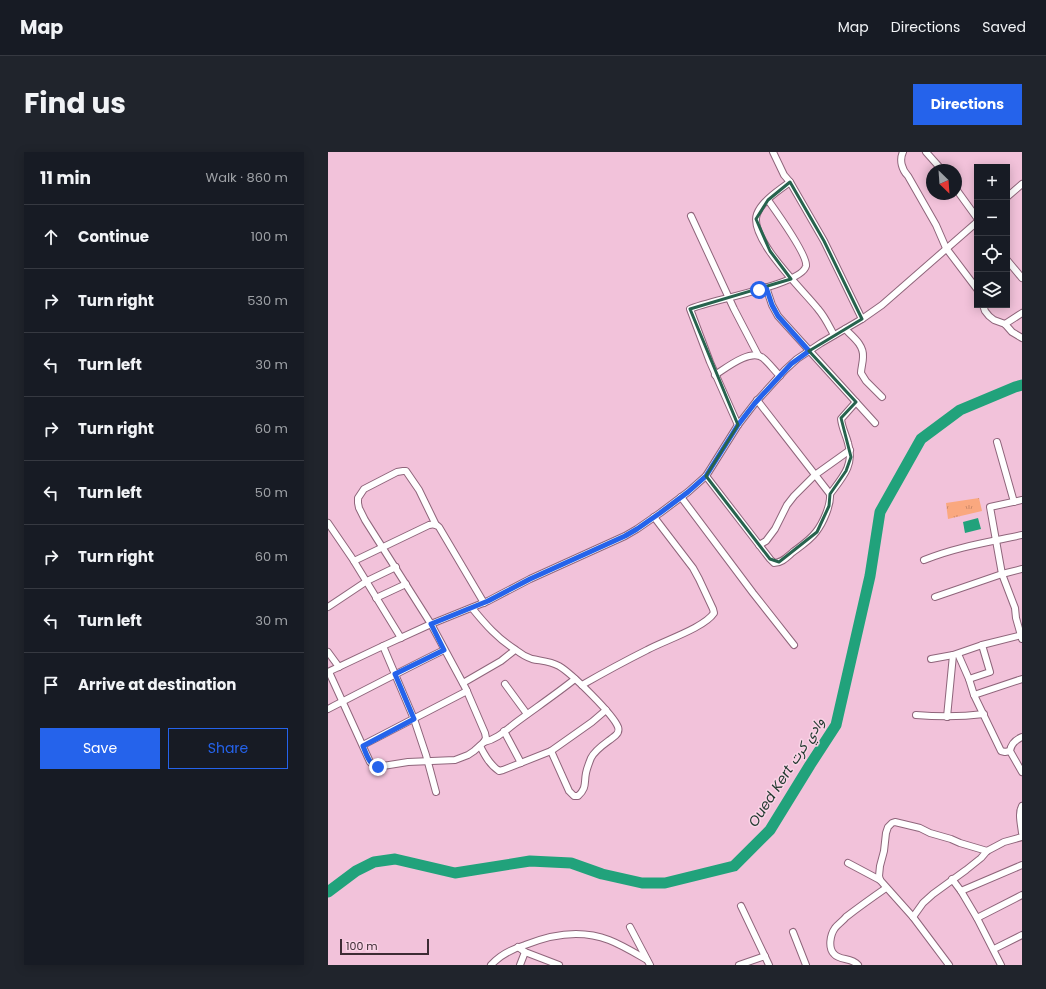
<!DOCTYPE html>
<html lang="en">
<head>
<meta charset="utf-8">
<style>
	:root { --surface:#171b24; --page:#20242c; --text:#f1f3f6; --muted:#9ea1a6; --line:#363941; --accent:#2563eb }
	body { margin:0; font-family:Poppins,Vazirmatn,sans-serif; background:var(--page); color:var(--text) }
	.controls { position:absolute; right:12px; top:12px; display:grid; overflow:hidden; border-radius:0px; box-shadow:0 2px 10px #0003 }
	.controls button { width:36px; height:36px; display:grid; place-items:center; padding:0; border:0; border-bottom:1px solid var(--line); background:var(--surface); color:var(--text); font:20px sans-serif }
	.compass { position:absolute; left:598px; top:12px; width:36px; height:36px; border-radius:50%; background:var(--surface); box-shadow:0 2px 10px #0003; rotate:155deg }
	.scale { position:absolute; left:12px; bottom:10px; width:89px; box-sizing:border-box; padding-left:4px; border:2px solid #3d2b34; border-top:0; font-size:11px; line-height:14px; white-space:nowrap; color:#3d2b34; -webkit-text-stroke:3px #fad3e6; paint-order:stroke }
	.stop { position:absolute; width:12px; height:12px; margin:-9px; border:3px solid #2563eb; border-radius:50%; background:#fff }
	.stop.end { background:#2563eb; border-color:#fff; box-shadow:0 1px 4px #0008 }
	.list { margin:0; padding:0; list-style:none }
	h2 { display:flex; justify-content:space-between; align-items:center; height:52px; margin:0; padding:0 16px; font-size:17px }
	h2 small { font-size:13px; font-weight:400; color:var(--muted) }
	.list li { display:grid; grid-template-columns:26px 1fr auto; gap:12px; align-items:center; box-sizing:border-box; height:64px; padding:0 16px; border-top:1px solid var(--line) }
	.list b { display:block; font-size:15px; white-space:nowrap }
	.list em { font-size:13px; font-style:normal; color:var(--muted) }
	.actions { display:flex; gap:8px; padding:12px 16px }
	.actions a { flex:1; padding:9px 0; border:1px solid var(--accent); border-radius:0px; text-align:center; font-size:14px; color:var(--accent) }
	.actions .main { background:var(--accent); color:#fff }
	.icon { flex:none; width:22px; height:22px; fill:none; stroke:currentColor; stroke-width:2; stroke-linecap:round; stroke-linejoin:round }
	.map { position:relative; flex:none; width:694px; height:813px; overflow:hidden; border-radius:0px }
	header { display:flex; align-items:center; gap:24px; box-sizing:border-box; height:56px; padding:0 20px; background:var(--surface); border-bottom:1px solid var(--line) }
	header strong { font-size:19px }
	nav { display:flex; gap:22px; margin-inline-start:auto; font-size:14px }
	.intro { display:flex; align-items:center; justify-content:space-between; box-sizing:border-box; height:96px; padding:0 24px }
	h1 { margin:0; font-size:28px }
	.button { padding:10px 18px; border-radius:0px; background:var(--accent); color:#fff; font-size:14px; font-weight:700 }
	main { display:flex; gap:24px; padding:0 24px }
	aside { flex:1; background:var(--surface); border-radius:0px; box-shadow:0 2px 10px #0003 }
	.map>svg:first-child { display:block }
</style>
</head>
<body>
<header>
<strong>Map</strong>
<nav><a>Map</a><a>Directions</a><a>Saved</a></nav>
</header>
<div class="intro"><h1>Find us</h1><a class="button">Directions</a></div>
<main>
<aside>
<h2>11 min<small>Walk · 860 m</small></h2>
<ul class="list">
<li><svg class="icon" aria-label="ahead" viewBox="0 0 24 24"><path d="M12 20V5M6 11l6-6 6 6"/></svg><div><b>Continue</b></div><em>100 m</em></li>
<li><svg class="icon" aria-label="right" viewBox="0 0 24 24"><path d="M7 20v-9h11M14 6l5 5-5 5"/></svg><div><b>Turn right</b></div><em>530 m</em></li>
<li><svg class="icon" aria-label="left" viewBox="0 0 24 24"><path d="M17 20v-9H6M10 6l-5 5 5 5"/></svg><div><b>Turn left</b></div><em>30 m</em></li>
<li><svg class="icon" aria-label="right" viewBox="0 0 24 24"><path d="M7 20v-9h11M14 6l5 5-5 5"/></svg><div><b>Turn right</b></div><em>60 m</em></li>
<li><svg class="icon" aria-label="left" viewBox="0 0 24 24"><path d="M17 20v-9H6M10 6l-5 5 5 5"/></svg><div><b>Turn left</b></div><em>50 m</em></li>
<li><svg class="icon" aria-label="right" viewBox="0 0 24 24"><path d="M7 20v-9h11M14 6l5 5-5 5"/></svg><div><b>Turn right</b></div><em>60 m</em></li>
<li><svg class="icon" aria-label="left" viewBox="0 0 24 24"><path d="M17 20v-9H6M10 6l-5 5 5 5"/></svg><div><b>Turn left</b></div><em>30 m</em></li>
<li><svg class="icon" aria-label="arrive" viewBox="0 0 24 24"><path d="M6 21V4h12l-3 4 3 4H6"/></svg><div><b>Arrive at destination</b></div></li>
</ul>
<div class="actions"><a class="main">Save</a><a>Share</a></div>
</aside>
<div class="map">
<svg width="694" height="813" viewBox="0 0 694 813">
	<defs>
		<pattern id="grass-tufts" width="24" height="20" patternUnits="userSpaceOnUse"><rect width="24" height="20" fill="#faa87f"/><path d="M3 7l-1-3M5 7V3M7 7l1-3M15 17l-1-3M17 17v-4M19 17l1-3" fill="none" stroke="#cc8969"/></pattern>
	</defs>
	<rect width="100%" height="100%" fill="#f2c2da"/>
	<path fill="url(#grass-tufts)" d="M651,346L654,359L620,367L618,351Z"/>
	<path fill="#21a27b" d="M650,366L653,377L637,381L635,370Z"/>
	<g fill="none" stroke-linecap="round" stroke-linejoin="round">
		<path stroke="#21a27b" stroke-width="11" d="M0,740L28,719L46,710L67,707L127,721L202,709L243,711L274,722L314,731H337L406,714L442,678L482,613L508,573L542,424L552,360L593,287L632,258L687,235L694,233"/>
		<g stroke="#8f657b" stroke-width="8">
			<g id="street">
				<path d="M445,0L456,23L462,30L496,89L534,167"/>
				<path d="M575,0C571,8 574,18 580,24L608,73L618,96L649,137"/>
				<path d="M598,0L614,18"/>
				<path d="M462,30C451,38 434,49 429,62C420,86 476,139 490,157C497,165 501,174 506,183"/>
				<path d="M628,37L649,66"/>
				<path d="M679,45L694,32"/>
				<path d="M363,64L406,157L430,203"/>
				<path d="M679,108L694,126"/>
				<path d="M438,135L444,153L450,164L547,271"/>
				<path d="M655,153L657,159L661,164L666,168L677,172L684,180L694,186"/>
				<path d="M677,172L694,161"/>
				<path d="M517,177C525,185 536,193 535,205C535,211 533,216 533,221L538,229L554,245"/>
				<path d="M387,223C398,216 423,196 435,206C441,211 446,218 452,224"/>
				<path d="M410,273L382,210L362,157C381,148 474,133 478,114C480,103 447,58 440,48"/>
				<path d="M669,290L686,350"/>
				<path d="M378,324L442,407L446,411C454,411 459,405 465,400C473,394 482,388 488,380C495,371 503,353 502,342L429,248"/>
				<path d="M502,342C514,326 527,313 520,291C518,283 514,276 513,267L528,250"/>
				<path d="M353,345L425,441L466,493"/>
				<path d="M694,348L662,355L674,422L687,456L688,466L694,487"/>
				<path d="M0,371L24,406L73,486"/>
				<path d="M431,393L438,389L447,377L459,353L466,344L487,323L522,298"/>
				<path d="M596,408C628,395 661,390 694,383"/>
				<path d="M26,409L101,373C105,372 108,372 111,375L156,451"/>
				<path d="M607,445L674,422L694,417"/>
				<path d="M48,446L78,432"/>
				<path d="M0,455L39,429L68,415"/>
				<path d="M144,456C157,472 170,487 188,498C193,502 198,505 204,507C213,509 222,509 231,514C243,521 285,562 290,575C291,578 291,580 288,583C280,590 268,596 263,606C261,611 259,616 258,621C256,631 259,636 250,644H246L241,639L223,599"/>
				<path d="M55,494L86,567L98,603L108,640"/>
				<path d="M0,500L11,515"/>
				<path d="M630,502L641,527L646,543L673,599L677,600L682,599"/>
				<path d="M603,507L625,503L654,493L694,483"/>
				<path d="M0,520L55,494L103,472L160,449L202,427L297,384L309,377L332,361L360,340L378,324L410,273L427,251L457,218L469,207L493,191L534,167L554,153L649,70"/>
				<path d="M1,520L42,610L46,614H55L80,610L127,608L140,603L146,599L156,590L158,586L157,581L138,537L103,472L37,368L31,356L30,351V346L36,337L69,320L75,319H78L91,338L108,373"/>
				<path d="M641,527L662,520L654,493"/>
				<path d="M135,531L173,509L187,498"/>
				<path d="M177,532L199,562"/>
				<path d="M254,533C275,521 297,509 319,498C335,489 376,476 386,461L385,457L371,427L365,416L326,365"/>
				<path d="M646,543L694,527"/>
				<path d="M0,557C39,537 77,517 116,498"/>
				<path d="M588,563C611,565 633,565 656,562"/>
				<path d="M619,565L625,503"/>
				<path d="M176,579L193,611"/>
				<path d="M694,585C687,588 683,592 682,599L694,620"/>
				<path d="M156,590C170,587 179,577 190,569C209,555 228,542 247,527"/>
				<path d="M35,593L139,539"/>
				<path d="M152,594C157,604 162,613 171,619L175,618L223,599L264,570L278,558"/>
				<path d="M694,654C690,661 693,672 694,681"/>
				<path d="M520,711L552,728"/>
				<path d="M624,727L633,739L694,713"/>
				<path d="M633,739L649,766L673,813"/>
				<path d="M413,754L441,813"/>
				<path d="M585,765L595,751L605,742L638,718L653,706L659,699L676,690L694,685"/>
				<path d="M649,766L694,743"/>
				<path d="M302,775L322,813"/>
				<path d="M465,780L478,813"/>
				<path d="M190,795L197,800L231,813"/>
				<path d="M666,797L694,783"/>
				<path d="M163,813C172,803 184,797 197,793C224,782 253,777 281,788C294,793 307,801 319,808"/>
				<path d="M192,813L197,800"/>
				<path d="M411,813L437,804"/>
				<path d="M530,813C523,805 512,809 506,802C500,796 502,783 507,776C510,772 515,769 518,765C531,755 545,745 558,736"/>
				<path d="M621,813L585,765L552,728L551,724L552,714L556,699L558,681L560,675L564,671L567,670L592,676L602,681L623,687L632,691L659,699"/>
			</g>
		</g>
		<use href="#street" stroke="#fff" stroke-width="6"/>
	</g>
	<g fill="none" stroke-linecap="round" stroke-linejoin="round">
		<path stroke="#2563eb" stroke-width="5" d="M50,615C41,613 38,601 35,594L86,567L67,522L116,498L103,472L160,449L202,427L297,384L309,377L332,361L360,340L378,324L410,273L427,251L463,212L481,199L450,164L444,153L438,135L431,138"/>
	</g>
	<path fill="none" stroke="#27634e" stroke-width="3" stroke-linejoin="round" d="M462,30L496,89L534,167L481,199L528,250L513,266L523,305L518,319L502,342L501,354L489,380L451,410L442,407L378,324L410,273L362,157L463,127L442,99L428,67L440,48Z"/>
	<g text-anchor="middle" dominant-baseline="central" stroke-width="3" stroke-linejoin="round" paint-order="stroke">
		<g font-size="14" font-style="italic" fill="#1e372d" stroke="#fad3e6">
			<text transform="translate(458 620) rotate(-57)">Oued Kert وادي كرت</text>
		</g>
	</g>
</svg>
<div class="controls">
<button>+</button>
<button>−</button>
<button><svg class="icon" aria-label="locate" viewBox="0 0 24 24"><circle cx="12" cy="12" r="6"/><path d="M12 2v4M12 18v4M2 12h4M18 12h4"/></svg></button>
<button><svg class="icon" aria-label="layers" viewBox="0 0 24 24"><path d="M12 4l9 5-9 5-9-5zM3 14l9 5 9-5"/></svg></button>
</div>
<svg class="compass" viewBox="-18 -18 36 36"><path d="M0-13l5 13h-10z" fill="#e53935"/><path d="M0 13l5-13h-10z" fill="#9ea1a6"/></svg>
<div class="scale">100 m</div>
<div class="stop" style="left:431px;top:138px"></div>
<div class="stop end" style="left:50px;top:615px"></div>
</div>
</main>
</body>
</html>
